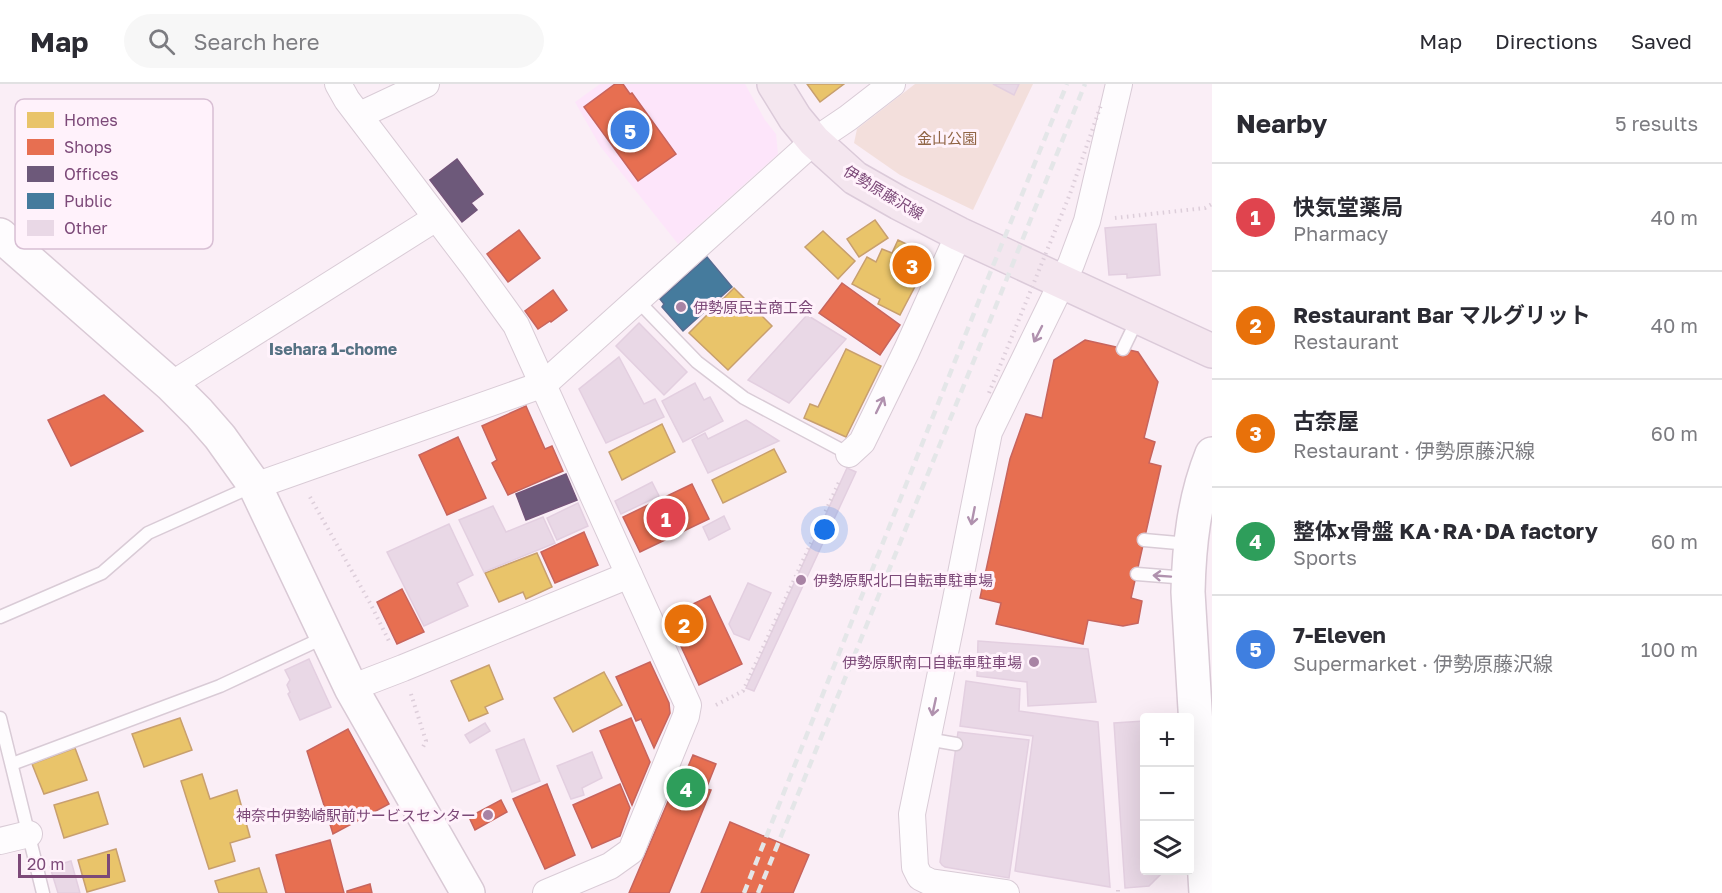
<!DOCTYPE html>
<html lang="en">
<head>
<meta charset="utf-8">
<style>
	:root { --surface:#fff; --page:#f7f7f7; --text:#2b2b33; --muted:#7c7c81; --line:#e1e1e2; --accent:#d93025 }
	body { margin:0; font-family:"Golos Text","Noto Sans JP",sans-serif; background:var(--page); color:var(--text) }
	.controls { position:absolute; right:18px; bottom:18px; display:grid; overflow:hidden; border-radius:6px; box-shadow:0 6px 24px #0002 }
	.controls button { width:54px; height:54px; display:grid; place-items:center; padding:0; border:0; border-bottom:2px solid var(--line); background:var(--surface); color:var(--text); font:30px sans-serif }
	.scale { position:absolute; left:18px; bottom:15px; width:92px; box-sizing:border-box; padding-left:6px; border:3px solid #7c4978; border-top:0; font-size:16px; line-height:21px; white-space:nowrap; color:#7c4978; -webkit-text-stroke:4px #fff2fb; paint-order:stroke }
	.you { position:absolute; left:825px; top:446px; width:21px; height:21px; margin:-15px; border:4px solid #fff; border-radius:50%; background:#1a73e8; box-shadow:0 0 0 9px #1a73e833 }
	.badge { display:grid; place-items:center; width:39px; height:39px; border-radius:50%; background:var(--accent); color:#fff; font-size:20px; font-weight:700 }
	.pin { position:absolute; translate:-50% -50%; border:3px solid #fff; box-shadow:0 2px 6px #0006 }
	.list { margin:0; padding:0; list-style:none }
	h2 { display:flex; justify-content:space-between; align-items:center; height:78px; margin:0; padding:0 24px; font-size:26px }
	h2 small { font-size:20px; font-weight:400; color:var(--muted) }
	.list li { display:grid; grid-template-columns:39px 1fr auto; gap:18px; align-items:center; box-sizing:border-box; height:108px; padding:0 24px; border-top:2px solid var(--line) }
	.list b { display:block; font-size:22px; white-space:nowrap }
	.list p { margin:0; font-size:20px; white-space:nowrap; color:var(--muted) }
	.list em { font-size:20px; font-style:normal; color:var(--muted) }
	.icon { flex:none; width:33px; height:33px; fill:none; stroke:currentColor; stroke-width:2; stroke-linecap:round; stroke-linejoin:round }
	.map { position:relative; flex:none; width:1212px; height:809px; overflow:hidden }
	header { display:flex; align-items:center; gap:36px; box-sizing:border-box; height:84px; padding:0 30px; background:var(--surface); border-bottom:2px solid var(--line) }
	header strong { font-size:28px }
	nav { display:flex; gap:33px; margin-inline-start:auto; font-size:21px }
	.search { width:420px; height:54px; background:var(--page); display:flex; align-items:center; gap:15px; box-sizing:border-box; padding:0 21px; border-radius:33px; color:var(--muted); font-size:22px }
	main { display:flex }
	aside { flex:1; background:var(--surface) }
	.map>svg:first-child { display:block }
</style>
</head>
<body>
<header>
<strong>Map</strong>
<div class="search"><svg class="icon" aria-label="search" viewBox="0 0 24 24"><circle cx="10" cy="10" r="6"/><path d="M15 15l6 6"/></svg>Search here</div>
<nav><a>Map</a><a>Directions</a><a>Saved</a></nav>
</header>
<main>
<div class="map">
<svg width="1212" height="809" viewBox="0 0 1212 809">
	<rect width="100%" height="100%" fill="#faeef6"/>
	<path fill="#fde5fa" d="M600,0H745L765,36L776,50L778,70L678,160L600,62L575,18Z"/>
	<path fill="#f3dfdc" d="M915,0H1033L973,126L900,91L854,59L857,45Z"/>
	<g fill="#e9c46a" stroke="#c89f6e" stroke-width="1.5">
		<path d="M807,0H844L820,18Z"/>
		<path d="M875,136L888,154L859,173L847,155Z"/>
		<path d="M823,147L855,177L838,195L805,163Z"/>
		<path d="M898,156L931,172L900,231L878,220L880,215L852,200L867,173L876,178L882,165L892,169Z"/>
		<path d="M734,204L772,242L728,286L689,249Z"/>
		<path d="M846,265L881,282L846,353L804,334L810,320L818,323Z"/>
		<path d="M662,340L675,368L622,396L609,368Z"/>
		<path d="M774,365L786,388L723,419L712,396Z"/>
		<path d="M537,469L552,503L526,515L523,508L499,518L485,489Z"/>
		<path d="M489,581L503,615L485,623L488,629L469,637L451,597Z"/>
		<path d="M604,588L622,621L573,648L554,614Z"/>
		<path d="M180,634L192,666L144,683L132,650Z"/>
		<path d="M75,664L87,696L44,710L32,680Z"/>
		<path d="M202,690L210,715L237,706L250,753L230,759L235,777L209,785L181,697Z"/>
		<path d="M98,708L108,740L64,754L54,721Z"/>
		<path d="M116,765L125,797L87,808L78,776Z"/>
		<path d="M259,784L267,809H219L215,797Z"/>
	</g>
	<g fill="#e76f51" stroke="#c7645d" stroke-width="1.5">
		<path d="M615,0H623L630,10L632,9L676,70L638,97L584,23Z"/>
		<path d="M519,146L540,174L508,198L487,170Z"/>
		<path d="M842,199L900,241L880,271L819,229Z"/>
		<path d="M553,206L567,226L551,238L550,237L538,245L525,227Z"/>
		<path d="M1085,256L1138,268L1158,298L1144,354L1155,358L1149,379L1161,382L1131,514L1142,517L1138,539L1123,542L1088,536L1083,560L996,540L1001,519L980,514L1010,375L1026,330L1042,334L1054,276Z"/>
		<path d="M104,311L143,347L71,382L48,336Z"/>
		<path d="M526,322L545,365L552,362L563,387L508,411L492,379L497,376L482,342Z"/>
		<path d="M458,353L486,414L447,431L419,371Z"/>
		<path d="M692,400L709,435L640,468L623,433Z"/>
		<path d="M584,448L598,481L555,499L541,468Z"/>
		<path d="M402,505L424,548L397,560L377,518Z"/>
		<path d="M710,512L742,580L699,601L667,532Z"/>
		<path d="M650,578L669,619L670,629L654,664L641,635L636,637L616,593Z"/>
		<path d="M631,634L650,678L632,721L600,647Z"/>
		<path d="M348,645L389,720L333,750L307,667Z"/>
		<path d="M693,671L716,680L706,705L711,706L669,809H629L678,694L682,697Z"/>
		<path d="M547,700L575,771L545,785L513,715Z"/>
		<path d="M620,700L630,724L620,752L592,764L573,721Z"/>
		<path d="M501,716L507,728L475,746L469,733Z"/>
		<path d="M730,738L809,771L793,809H701Z"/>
		<path d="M330,756L344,809H286L276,771Z"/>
		<path d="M370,800L372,809H347V807Z"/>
	</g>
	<g fill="#6d597a" stroke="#725479" stroke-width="1.5">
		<path d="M457,75L483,110L471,119L477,126L462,138L430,96Z"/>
		<path d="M566,390L577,416L526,436L516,410Z"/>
	</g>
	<path fill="#457b9d" stroke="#566c92" stroke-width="1.5" d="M707,173L732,203L683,247L662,223L664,220L660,215Z"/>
	<g fill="#e9d8e6" stroke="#e3cfe0" stroke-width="1.5">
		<path d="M993,0H1019L1014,11Z"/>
		<path d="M1156,140L1160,191L1127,194V190L1109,191L1105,144Z"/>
		<path d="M807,231L846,255L789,319L748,296Z"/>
		<path d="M639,239L687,288L664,311L616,262Z"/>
		<path d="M619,273L644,320L655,315L664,333L606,359L579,305Z"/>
		<path d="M695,299L704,316L710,313L723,337L683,358L662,317Z"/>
		<path d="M746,336L779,357L708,389L692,356L705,349L708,355Z"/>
		<path d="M847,384L856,388L754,607L746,604Z"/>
		<path d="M652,398L659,412L621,430L615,417Z"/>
		<path d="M578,419L588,442L557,456L547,434Z"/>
		<path d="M493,422L506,448L543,433L555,459L484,488L459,436Z"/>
		<path d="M724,432L730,445L709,456L703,443Z"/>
		<path d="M449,440L473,491L457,499L468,522L424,542L387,468Z"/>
		<path d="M748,499L771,509L749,556L734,550L729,540Z"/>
		<path d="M978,557L1088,565L1096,618L1028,622L1027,598L977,592Z"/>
		<path d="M309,575L331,623L300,636L288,610L290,608L287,601L290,596L285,586Z"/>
		<path d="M966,597L1020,605L1019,627L1098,638L1110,803L1015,787L1033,652L960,642Z"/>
		<path d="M1144,637V786H1162L1163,788L1149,802L1125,804L1114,639Z"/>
		<path d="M485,639L490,647L470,659L465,651Z"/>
		<path d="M958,648L1029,656L1009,794L945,783L942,781L940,778Z"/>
		<path d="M524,655L540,697L512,708L496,666Z"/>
		<path d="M592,668L602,694L582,704L584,711L571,715L557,682Z"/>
		<path d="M71,777L80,809H58L50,783Z"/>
	</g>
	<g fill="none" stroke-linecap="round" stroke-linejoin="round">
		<g stroke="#d9cbd6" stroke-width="15">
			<g id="lane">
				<path d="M636,215L697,278L744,314L849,370"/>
				<path d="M1123,265L1138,234"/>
				<path d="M1144,456L1189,460"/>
				<path d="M1137,490L1187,494"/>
				<path d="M0,533L102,489L148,449L253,402"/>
				<path d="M0,634L43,809"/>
				<path d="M927,655L956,660"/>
				<path d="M12,680L220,602L325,553"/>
			</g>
		</g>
		<g stroke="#d9cbd6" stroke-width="28">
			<g id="street">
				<path d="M338,0L347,16L474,183L516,241L688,621L686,632L631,767L610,782L546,809"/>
				<path d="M360,31L426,0"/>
				<path d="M171,301L436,134"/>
				<path d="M849,370L862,358L906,268L959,150"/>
				<path d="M255,402L544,300L814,57L848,34L892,0"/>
				<path d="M351,604L403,584L629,491"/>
				<path d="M0,757L29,750"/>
				<path d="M1006,809L930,798L920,793L915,783L912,730L956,515L989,348L1071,180L1087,137L1119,0"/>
			</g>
		</g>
		<g stroke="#d9c9d5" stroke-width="36">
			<g id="secondary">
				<path d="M0,151L171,301L199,329L220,353L255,402L351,604L468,809"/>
				<path d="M1206,809L1188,508C1189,461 1194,415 1212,370"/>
			</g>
		</g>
		<g stroke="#dbcad9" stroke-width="36">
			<path id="primary" d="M774,0L795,34L814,57L855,94L899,119L959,150L1212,267"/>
		</g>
		<g stroke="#ddceda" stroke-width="4" stroke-dasharray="1.5 4.5" stroke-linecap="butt">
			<path d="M1115,134L1205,124L1212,120"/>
			<path d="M310,413L370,519L390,559"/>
			<path d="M411,610L426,657L422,665"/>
			<path d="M716,621L743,607L840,396"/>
			<path d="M1118,806V809"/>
		</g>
		<use href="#lane" stroke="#fefcfe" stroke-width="12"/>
		<use href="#street" stroke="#fefcfe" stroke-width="26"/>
		<use href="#secondary" stroke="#fefcfe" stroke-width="33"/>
		<use href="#primary" stroke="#f4e6ef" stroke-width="33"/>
		<g stroke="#e4e6e8" stroke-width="4.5" stroke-dasharray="9 6" stroke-linecap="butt">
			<path d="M744,809L984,204L1067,0"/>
			<path d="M758,809L981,259L1085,0"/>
		</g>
		<path stroke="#ddceda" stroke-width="4" stroke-dasharray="1.5 4.5" stroke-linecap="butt" d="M989,309L1070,110L1101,21"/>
	</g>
	<defs><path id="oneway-shaft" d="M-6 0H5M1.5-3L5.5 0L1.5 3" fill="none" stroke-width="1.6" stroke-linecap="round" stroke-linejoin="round" transform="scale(1.5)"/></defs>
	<g stroke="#b091ae">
		<use href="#oneway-shaft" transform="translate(1038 250) rotate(117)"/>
		<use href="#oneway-shaft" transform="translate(880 321) rotate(-64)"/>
		<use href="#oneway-shaft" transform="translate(973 432) rotate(101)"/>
		<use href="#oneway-shaft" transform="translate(1162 492) rotate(-176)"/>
		<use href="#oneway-shaft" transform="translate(934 623) rotate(102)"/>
	</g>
	<g fill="#a883a4" stroke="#fff2fb" stroke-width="2">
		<circle cx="681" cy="223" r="6"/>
		<circle cx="801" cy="496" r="6"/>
		<circle cx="1034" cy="578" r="6"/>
		<circle cx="488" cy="731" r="6"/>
	</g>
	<g text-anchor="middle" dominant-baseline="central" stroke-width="6" stroke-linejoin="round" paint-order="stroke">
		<g font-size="15" fill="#906545" stroke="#fff2fb">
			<text x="947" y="54">金山公園</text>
		</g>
		<g font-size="15" fill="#7c4978" stroke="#fff2fb">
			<text transform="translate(884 108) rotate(31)">伊勢原藤沢線</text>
		</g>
		<g font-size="15" fill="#7c4978" stroke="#fff2fb" text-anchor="start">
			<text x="693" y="223">伊勢原民主商工会</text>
			<text x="813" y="496">伊勢原駅北口自転車駐車場</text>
			<text x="1022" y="578" text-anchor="end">伊勢原駅南口自転車駐車場</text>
			<text x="476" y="731" text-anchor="end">神奈中伊勢崎駅前サービスセンター</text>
		</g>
		<g font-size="16" font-weight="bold" fill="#557183" stroke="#fff2fb">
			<text x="333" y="265">Isehara 1-chome</text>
		</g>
	</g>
	<rect x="15" y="15" width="198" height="150" rx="9" fill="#fff2fb" stroke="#d8bfd4" stroke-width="1.5"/>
	<rect x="27" y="28" width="27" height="16" fill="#e9c46a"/>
	<rect x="27" y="55" width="27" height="16" fill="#e76f51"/>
	<rect x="27" y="82" width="27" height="16" fill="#6d597a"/>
	<rect x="27" y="109" width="27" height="16" fill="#457b9d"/>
	<rect x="27" y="136" width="27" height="16" fill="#e9d8e6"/>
	<g font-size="16" fill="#7c4978">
		<text x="64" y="42">Homes</text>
		<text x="64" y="69">Shops</text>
		<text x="64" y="96">Offices</text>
		<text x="64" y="123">Public</text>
		<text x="64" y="150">Other</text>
	</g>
</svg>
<div class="controls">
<button>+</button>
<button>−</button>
<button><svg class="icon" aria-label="layers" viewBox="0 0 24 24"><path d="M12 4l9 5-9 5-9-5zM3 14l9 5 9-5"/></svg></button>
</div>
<div class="scale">20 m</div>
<div class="you"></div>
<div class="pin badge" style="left:666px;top:434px;background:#e0444e">1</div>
<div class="pin badge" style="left:684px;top:540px;background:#e8710a">2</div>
<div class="pin badge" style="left:912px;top:181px;background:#e8710a">3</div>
<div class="pin badge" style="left:686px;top:704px;background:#2e9e5b">4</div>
<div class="pin badge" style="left:630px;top:46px;background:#3f7fe0">5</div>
</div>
<aside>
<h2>Nearby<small>5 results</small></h2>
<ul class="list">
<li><span class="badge" style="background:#e0444e">1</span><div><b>快気堂薬局</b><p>Pharmacy</p></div><em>40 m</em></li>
<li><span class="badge" style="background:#e8710a">2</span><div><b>Restaurant Bar マルグリット</b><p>Restaurant</p></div><em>40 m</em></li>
<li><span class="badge" style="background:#e8710a">3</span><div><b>古奈屋</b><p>Restaurant · 伊勢原藤沢線</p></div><em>60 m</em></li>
<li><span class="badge" style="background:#2e9e5b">4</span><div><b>整体x骨盤 KA･RA･DA factory</b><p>Sports</p></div><em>60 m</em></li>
<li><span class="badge" style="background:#3f7fe0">5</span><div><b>7-Eleven</b><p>Supermarket · 伊勢原藤沢線</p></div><em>100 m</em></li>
</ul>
</aside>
</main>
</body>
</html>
